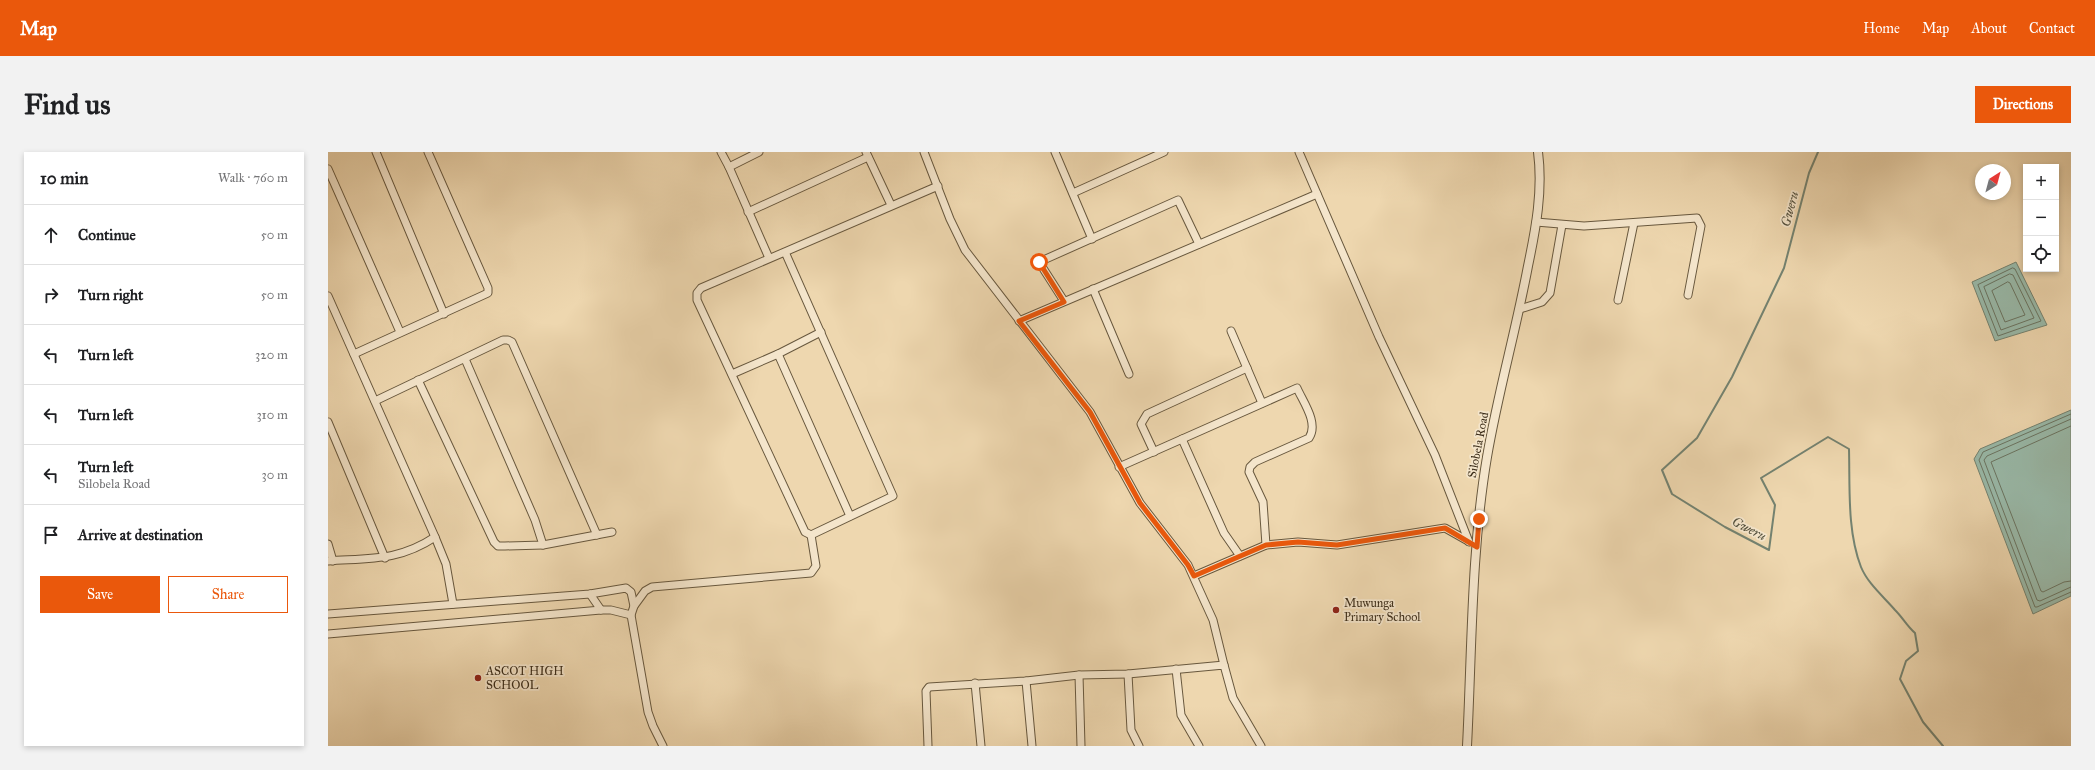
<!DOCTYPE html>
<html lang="en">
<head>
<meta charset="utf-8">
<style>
	:root { --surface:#fff; --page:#f2f2f2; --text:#202124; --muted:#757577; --line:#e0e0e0; --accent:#ea580c }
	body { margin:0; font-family:"IM FELL Great Primer",serif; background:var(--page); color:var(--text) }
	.controls { position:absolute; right:12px; top:12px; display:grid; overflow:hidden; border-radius:0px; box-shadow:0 2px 6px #0003 }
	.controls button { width:36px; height:36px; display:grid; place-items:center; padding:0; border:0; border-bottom:1px solid var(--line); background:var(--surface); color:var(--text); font:20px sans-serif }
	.compass { position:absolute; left:1647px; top:12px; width:36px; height:36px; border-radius:50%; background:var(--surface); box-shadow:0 2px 6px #0003; rotate:36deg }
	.stop { position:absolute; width:12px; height:12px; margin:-9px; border:3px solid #ea580c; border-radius:50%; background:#fff }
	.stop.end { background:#ea580c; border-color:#fff; box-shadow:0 1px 4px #0008 }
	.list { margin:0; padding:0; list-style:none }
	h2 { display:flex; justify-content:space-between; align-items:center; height:52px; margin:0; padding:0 16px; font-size:17px }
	h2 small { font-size:13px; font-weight:400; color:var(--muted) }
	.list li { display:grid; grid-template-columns:26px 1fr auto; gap:12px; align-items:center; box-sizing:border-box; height:60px; padding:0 16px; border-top:1px solid var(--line) }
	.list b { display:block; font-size:15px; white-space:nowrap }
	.list p { margin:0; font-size:13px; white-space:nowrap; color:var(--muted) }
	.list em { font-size:13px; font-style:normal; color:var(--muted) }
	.actions { display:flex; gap:8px; padding:12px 16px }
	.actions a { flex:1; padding:9px 0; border:1px solid var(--accent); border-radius:0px; text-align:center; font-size:14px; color:var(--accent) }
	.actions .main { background:var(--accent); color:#fff }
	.icon { flex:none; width:22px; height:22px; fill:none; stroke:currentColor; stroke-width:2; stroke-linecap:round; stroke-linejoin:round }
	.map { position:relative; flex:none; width:1743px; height:594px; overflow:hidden; border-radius:0px }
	header { display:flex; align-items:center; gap:24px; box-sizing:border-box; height:56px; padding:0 20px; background:var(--accent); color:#fff }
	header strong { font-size:19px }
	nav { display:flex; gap:22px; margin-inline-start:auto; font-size:14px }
	.intro { display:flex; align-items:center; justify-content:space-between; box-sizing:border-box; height:96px; padding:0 24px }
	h1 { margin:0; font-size:28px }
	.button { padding:10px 18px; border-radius:0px; background:var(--accent); color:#fff; font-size:14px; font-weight:700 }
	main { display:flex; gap:24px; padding:0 24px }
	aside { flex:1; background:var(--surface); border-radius:0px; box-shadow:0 2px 6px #0003 }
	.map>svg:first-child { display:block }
</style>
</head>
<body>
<header>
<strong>Map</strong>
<nav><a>Home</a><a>Map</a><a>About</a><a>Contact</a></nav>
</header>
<div class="intro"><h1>Find us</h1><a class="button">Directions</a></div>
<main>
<aside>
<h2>10 min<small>Walk · 760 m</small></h2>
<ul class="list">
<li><svg class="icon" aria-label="ahead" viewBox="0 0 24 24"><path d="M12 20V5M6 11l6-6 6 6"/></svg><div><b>Continue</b></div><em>50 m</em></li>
<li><svg class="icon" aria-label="right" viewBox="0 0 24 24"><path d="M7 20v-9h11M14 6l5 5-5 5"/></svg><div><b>Turn right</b></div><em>50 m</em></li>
<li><svg class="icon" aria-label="left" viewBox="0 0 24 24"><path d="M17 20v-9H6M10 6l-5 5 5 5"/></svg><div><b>Turn left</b></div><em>320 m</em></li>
<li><svg class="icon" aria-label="left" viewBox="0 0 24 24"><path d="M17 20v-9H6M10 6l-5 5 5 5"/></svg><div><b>Turn left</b></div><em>310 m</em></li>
<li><svg class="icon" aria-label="left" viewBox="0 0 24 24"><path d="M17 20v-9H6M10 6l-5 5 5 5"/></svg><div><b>Turn left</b><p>Silobela Road</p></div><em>30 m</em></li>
<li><svg class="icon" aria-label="arrive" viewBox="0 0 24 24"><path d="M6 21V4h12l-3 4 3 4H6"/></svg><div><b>Arrive at destination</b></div></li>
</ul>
<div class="actions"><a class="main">Save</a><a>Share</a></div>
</aside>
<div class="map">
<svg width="1743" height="594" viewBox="0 0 1743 594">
	<rect width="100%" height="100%" fill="#eed7af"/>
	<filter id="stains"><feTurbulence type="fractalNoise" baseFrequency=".005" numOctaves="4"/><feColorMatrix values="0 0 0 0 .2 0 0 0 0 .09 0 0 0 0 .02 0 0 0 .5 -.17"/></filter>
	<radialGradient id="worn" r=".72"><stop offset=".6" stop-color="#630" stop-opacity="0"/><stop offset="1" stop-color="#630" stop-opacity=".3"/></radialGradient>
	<g fill="#99baaa" stroke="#748270">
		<path d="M1688,110L1719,173L1667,189L1644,130Z"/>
		<path d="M1743,258V444L1705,462L1646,307L1652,297Z"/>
	</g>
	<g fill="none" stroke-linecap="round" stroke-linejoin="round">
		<g stroke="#6a7462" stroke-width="1">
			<path d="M1685,116L1687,117L1713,169L1670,184L1650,133Z"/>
			<path d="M1682,122L1685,123L1706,166L1673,178L1656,135Z"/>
			<path d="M1680,130L1682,131L1697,163L1677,170L1664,139Z"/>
			<path d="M1743,262L1655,300L1651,308L1707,455H1709L1743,440"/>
			<path d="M1743,267L1659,304L1656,308L1709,448L1712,449L1743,435"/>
			<path d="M1743,274L1663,310L1713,439L1715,440L1736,430L1743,429"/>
		</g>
		<path stroke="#748270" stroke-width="2" d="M1490,0L1481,21L1456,116L1404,225L1369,286L1334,318L1344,342L1397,375L1441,398L1447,353L1433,326L1500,285L1521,297C1522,335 1519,379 1533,415C1540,432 1556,445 1567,458C1575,466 1579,474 1587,481L1590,499L1578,509L1572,527L1595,570L1615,594"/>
		<g stroke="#68583e" stroke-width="9">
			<g id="minor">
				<path d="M48,0L116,162"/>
				<path d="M393,0L401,15"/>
				<path d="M431,0L401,15L441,106"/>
				<path d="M538,0L563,53"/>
				<path d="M596,0L622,67L637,98L762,260L812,351L860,413L885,468L896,513"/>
				<path d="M727,0L764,87"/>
				<path d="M971,0L1051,185L1107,303L1141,390"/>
				<path d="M0,17L72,180"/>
				<path d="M745,41L836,0"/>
				<path d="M420,60L540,5"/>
				<path d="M1208,70L1256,74L1369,66L1373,74L1360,143"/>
				<path d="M457,100L565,344L483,383L477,380L369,148V141L373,136L610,34"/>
				<path d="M765,137L801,222"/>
				<path d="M0,144L107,385L118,412L125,452"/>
				<path d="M1290,148L1306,71"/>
				<path d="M736,149L711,110L850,48L871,92"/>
				<path d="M1192,157L1214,150L1222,141L1234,73"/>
				<path d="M691,169L989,42"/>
				<path d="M903,179L934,251"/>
				<path d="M26,202L160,141V136L100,0"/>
				<path d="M450,202L522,364"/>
				<path d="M137,207L207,368L215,393"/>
				<path d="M404,222L450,202L493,180"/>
				<path d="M90,228L166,390L170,394H177L215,393L284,380"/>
				<path d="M47,249L175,188H180L184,190L269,383"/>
				<path d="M0,270L57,406"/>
				<path d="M854,287L896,381L912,404"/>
				<path d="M826,300L813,272L819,262L919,216"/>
				<path d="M791,315L969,236C975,250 991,271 981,286L927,310L922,315L921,320L935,350L938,393"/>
				<path d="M0,392L5,409"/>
				<path d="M0,409C42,406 71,409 107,385"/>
				<path d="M866,424L938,393L970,390L1009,393L1117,376L1140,389"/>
				<path d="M262,442L273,458"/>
				<path d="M306,454L317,439L324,435L483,421L488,414L483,383"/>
				<path d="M0,462L262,442L298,436L303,440L306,454L303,463"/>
				<path d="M0,482L273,458H283L303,463L320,560L325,574L335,594"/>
				<path d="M848,517L853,563L871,594"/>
				<path d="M800,522L803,578L811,594"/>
				<path d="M751,523L753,594"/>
				<path d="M698,529L704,594"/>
				<path d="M647,531L653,594"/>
				<path d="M600,594L598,539L601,535L698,529L751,523L800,522L896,513L905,546L933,594"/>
			</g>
		</g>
		<g stroke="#68583e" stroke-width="10">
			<path id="tertiary" d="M1139,594C1144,498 1143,400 1159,305C1170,241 1188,178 1200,114C1208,76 1215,38 1210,0"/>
		</g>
		<use href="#minor" stroke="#f4e5cb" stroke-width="7"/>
		<use href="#tertiary" stroke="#f4e5cb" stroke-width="8"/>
	</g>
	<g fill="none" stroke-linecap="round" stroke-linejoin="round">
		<path stroke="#ea580c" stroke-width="5" d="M711,110L736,150L691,169L762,260L812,351L860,413L866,424L938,393L970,390L1009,393L1117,376L1149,395L1151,367"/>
	</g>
	<g fill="#8f2418" stroke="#f4e5cb" stroke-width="1.5">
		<circle cx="1008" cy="458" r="4"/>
		<circle cx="150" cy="526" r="4"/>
	</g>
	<g text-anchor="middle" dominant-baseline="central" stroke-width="3.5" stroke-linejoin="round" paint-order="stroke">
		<g font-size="12" fill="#3c2d19" stroke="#f4e5cb">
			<text transform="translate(1150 293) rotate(-79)">Silobela Road</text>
		</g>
		<g font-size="12" fill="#3c2d19" stroke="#f4e5cb" text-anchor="start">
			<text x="1016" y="451">Muwunga<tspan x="1016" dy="14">Primary School</tspan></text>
			<text x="158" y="519">ASCOT HIGH<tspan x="158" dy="14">SCHOOL</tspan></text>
		</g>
		<g font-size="13" font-style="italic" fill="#53503d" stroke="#f4e5cb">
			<text transform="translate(1462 57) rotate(-75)">Gweru</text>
			<text transform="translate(1421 377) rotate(27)">Gweru</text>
		</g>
	</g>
	<rect width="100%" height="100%" filter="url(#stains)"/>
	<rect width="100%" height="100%" fill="url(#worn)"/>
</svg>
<div class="controls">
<button>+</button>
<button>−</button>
<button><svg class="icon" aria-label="locate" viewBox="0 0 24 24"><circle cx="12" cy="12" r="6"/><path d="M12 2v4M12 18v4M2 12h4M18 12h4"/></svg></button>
</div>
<svg class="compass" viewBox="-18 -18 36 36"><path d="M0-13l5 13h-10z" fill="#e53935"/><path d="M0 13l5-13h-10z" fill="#757577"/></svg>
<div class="stop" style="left:711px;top:110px"></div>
<div class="stop end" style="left:1151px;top:367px"></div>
</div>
</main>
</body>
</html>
